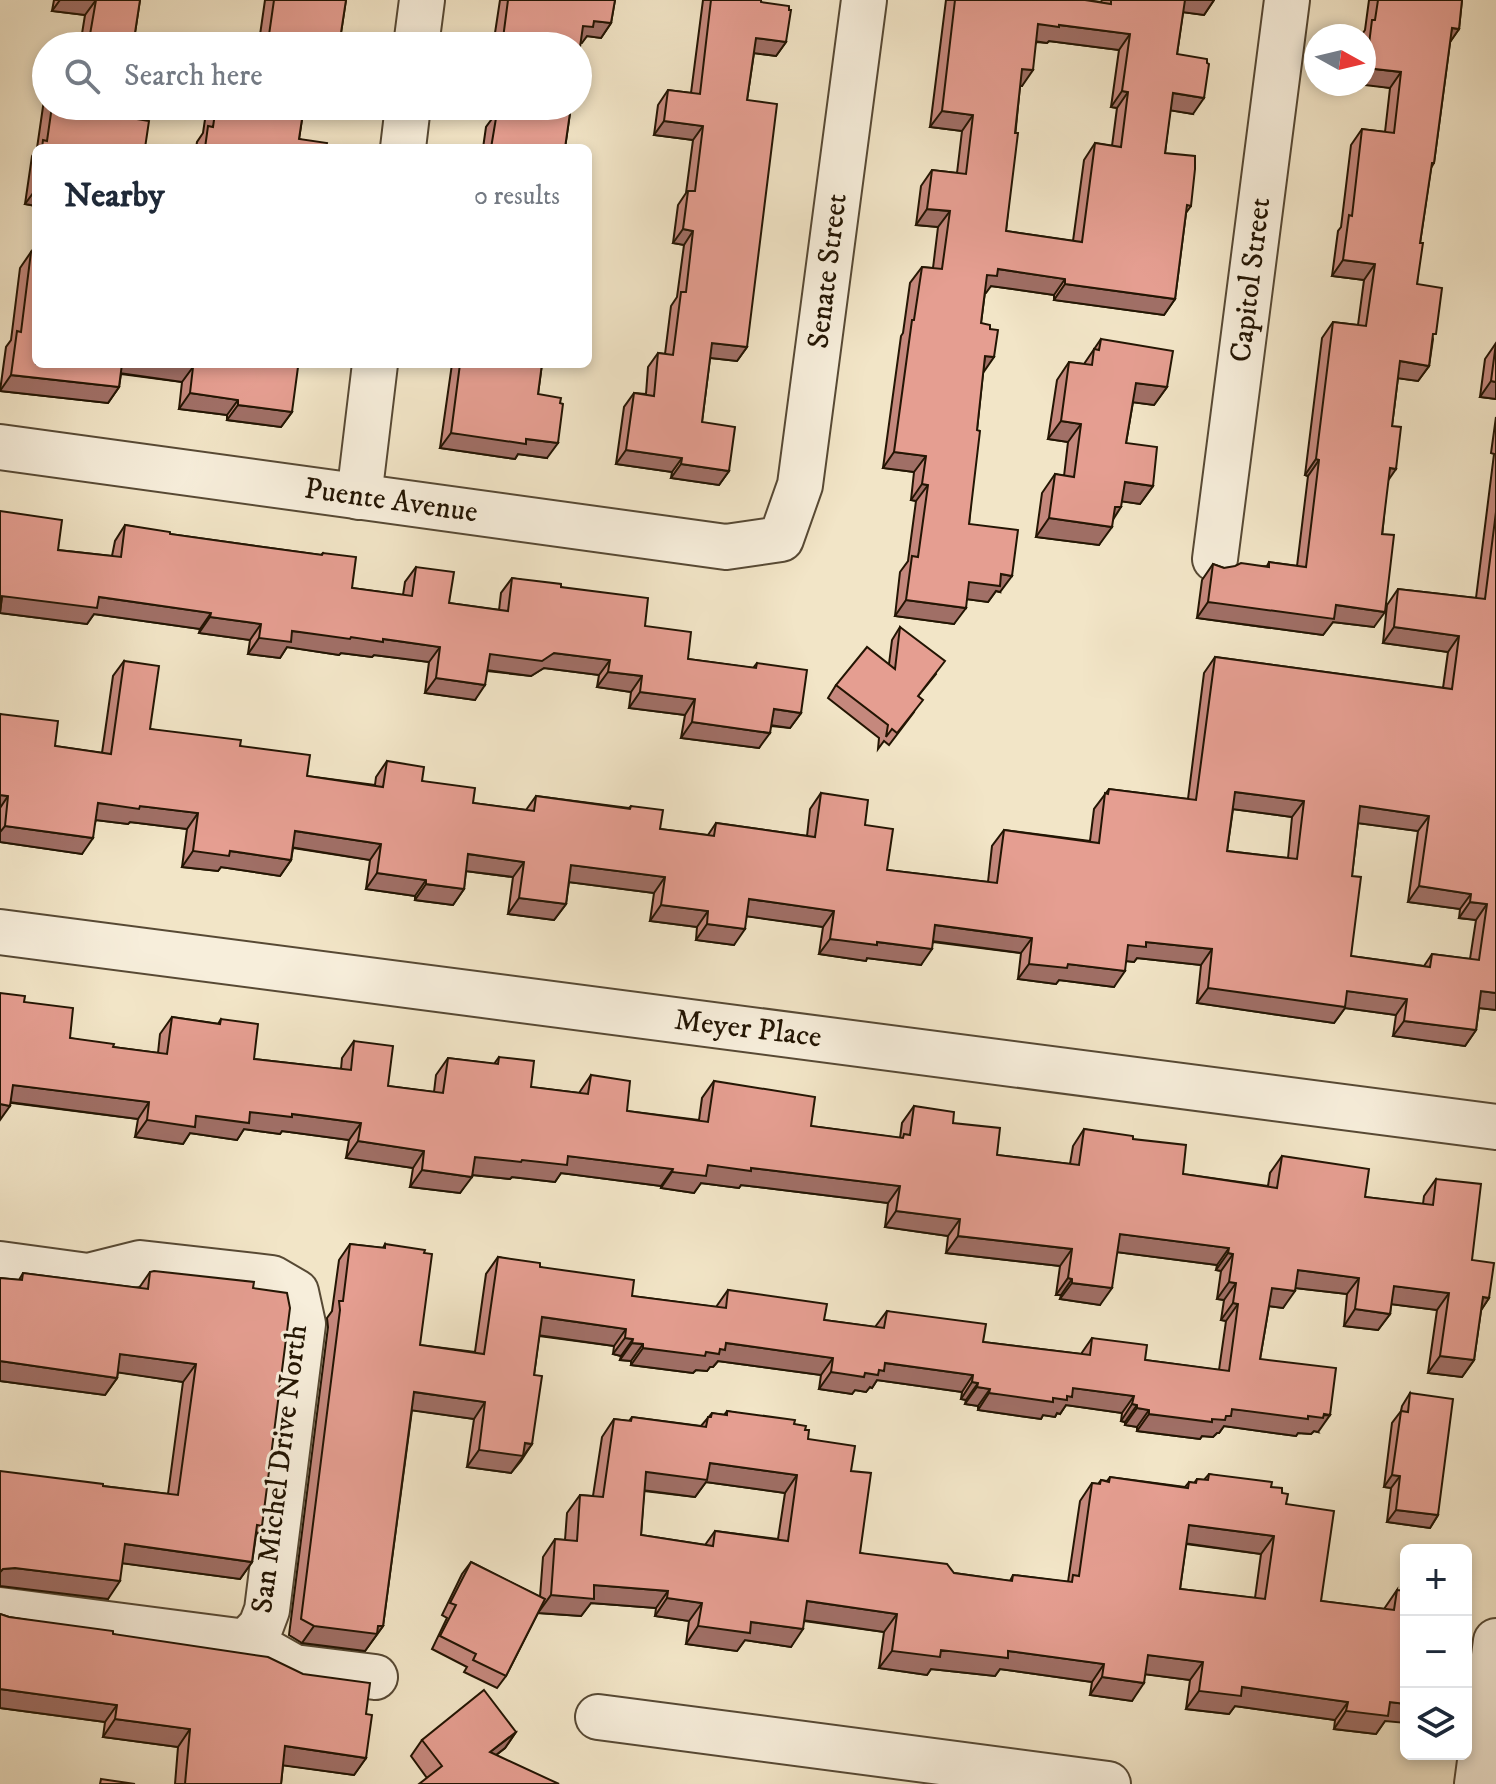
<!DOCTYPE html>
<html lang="en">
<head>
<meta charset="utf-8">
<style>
	:root { --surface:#fff; --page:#f6f6f7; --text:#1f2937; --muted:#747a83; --line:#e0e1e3 }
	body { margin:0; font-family:"IM FELL DW Pica",serif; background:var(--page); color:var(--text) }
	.controls { position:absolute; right:24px; bottom:24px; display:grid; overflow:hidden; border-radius:12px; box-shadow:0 4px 12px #0003 }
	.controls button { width:72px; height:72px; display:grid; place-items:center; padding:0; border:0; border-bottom:2px solid var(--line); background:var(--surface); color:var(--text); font:40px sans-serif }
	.compass { position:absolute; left:1304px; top:24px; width:72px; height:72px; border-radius:50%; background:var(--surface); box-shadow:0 4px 12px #0003; rotate:98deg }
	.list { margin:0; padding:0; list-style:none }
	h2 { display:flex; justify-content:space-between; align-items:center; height:104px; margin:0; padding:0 32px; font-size:34px }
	h2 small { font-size:26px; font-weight:400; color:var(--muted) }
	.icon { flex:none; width:44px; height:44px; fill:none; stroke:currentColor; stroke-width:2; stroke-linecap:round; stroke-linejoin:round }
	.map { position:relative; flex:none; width:1496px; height:1784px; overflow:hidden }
	.search { position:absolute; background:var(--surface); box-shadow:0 4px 12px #0003; left:32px; top:32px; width:560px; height:88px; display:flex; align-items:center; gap:20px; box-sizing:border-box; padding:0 28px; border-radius:44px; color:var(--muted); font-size:30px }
	.panel { position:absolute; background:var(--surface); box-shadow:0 4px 12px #0003; left:32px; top:144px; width:560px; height:224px; border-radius:12px }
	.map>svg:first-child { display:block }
</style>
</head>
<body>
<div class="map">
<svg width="1496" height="1784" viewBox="0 0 1496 1784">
	<rect width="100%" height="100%" fill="#f2e5c7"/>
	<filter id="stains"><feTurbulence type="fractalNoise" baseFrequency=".0025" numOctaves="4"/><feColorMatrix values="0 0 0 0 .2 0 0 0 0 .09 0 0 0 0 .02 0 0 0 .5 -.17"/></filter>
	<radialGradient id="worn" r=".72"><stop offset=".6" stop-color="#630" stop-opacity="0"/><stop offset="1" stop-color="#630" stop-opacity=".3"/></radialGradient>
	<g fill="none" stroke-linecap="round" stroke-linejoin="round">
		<g stroke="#574934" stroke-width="48">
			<g id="minor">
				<path d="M416,46L422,0"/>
				<path d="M403,148L408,106"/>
				<path d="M0,447L726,547L781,539L800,485L864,0"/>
				<path d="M359,497L375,364"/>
				<path d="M1215,559L1287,0"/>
				<path d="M0,932L1496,1127"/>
				<path d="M0,1264L88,1276L140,1263L272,1278L296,1292L303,1324L267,1610L261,1626L246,1642"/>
				<path d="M0,1610L246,1642L262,1649L294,1667L375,1677"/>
				<path d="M598,1717L1108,1784"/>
				<path d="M1477,1784L1496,1641"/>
			</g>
		</g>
		<use href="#minor" stroke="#f7eedb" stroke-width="44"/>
	</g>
	<g fill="#c5887d" stroke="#231503" stroke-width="2" fill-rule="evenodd">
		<path d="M54,0H140L133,46H80L85,15L52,11Z"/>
		<path d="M265,0H346L339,46H252L260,35Z"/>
		<path d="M500,0H615L611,23L601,38L587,36L578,46H493Z"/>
		<path d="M703,0H761V2L786,42L776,56L754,53L747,100V347L737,361L710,358L702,422L729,471L719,485L671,478L672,472L616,464L624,407L634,393L646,394L648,367L658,353L665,354L671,306L677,297L684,245L673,243L678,205L686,193L693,140L654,135L658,105L668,90L691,93Z"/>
		<path d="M946,0H1085L1101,2L1102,0H1214L1204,15L1183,12L1177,54L1193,114L1170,110L1165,153L1191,206L1186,213L1175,299L1164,315L1054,300V295L991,286L985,292L981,323L983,373L977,430L969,524L1000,592L996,591L988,602L967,599L954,624L895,616L900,572L908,561L916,501L911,500L914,472L883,468L901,336L903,333L910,283L922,267L933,268L938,227L916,225L921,186L932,170L957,173L962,131L930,127ZM1049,41L1119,50L1111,107L1117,108L1112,146L1095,143L1084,160L1073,241L1006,231L1020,86H1022L1036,42L1047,43Z"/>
		<path d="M1369,0H1462L1459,29L1450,42L1434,163L1431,168L1420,243L1417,284L1433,339L1429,366L1418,381L1398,378L1392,426L1374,627L1333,622L1323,635L1197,618L1202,580L1213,564L1224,568L1267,566L1269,562L1297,566L1308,476L1305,475L1322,338L1333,322L1358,325L1364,280L1332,276L1338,231L1341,227L1351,145L1362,129L1385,132L1390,88L1364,84V36H1361L1365,30Z"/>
		<path d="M46,86V106H125L124,117L145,148H37Z"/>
		<path d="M207,106H304L299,139L326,148H196L197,142L203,133Z"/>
		<path d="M515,106H571L565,148H483L486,127L497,112L514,114Z"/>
		<path d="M36,150V206L25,204L32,156Z"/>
		<path d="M31,252L36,364H273L292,412L281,427L227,420V415L179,409L182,382L121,374L119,387L108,403L0,391L6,347L11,340L20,268Z"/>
		<path d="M1101,339L1167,387L1154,405L1133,402L1126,443L1153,486L1140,504L1122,501L1099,545L1036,537L1042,493L1055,474L1064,476L1068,442L1048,439L1057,380L1069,362L1084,364Z"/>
		<path d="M1496,343V399L1480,397L1485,359Z"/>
		<path d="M452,364H542L538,394L547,458L518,454L515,459L440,448Z"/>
		<path d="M1496,417V1010L1479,1008L1476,1030L1465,1046L1393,1036L1396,1015L1345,1008L1334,1023L1197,1003L1201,965L1137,958L1134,962L1126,961L1114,987L1059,980L1056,984L1018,979L1021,953L933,942L921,965L867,958L866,961L819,954L823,927L747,916L734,945L696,940L697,927L650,921L654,893L569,882L566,904L554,920L508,914L513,877L466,871L464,889L453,905L415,900V896L366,889L370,860L293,848L291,860L280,876L221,867L218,871L182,867L187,829L130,822L128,824L96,820L82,854L0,842V714L55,746L102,753L113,676L124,661L150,729L240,746L307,776L375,785L376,777L387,761L422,781L473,803L526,810L536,796L629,808L631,806L660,829L708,835L716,823L807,836L810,809L821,793L865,825L887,870L988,882L992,846L1004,830L1090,841L1094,809L1109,789L1188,799L1204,673L1215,657L1443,688L1448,652L1383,643L1387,605L1398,589L1476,598L1494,454L1491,453ZM1233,809L1292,817L1288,858L1227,851ZM1358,823L1418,831L1408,902L1460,909L1459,918L1476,920L1470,959L1432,954L1424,966L1351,956L1352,876Z"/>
		<path d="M125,525L170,534L321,555L323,553L352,588L403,595L405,582L416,567L449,603L499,610L501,593L512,578L561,587L645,626L688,659L753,668L757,663L801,713L790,728L771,726L759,748L681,738L685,715L629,708L631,692L597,687L599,675L544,668L531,676L487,671L475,700L425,693L429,662L374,655L372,657L341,653L339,655L287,647L280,658L248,654L250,640L199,633L200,629L94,614L87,624L0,613L58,550L112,556L115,541Z"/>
		<path d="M900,627L936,674L918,696L914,712L889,745L884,741L878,749L879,738L828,698L836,685L889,664L892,640Z"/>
		<path d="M24,1002L70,1038L113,1047L158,1053L160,1034L172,1017L218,1024L221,1019L254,1059L341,1069L342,1058L354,1041L388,1086L434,1092L436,1075L448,1058L494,1064L499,1057L531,1087L579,1093L591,1075L627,1111L699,1120L702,1098L714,1081L811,1126L900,1138L902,1123L914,1106L953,1123L997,1155L1070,1164L1073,1146L1084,1129L1133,1139L1183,1174L1268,1186L1270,1173L1282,1156L1365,1197L1423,1204L1424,1196L1436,1179L1489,1298L1481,1310L1474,1360L1462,1377L1428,1373L1437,1310L1391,1304L1390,1314L1378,1330L1344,1326L1347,1294L1295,1288L1283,1308L1269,1306L1260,1359L1318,1432L1314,1431L1311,1434L1298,1433L1296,1436L1224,1426L1219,1433H1217L1213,1437L1202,1436L1200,1439L1137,1431V1427L1125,1425V1422L1121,1421L1122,1413L1066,1405L1060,1414L1057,1413L1055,1417L1043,1415L1041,1419L978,1410V1406L965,1404L966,1400L961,1399L962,1392L877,1380L872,1388L870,1387L866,1392L855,1390L852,1394L819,1389L821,1375L718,1361L713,1367H710L707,1371L696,1370L693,1373L631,1365V1361L620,1360L621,1356L613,1354L614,1346L539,1336L534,1375L532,1444L521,1461L511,1473L467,1467L474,1419L412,1410L383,1626L365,1651L302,1643L289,1635L328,1327L327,1318L332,1311L339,1260L350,1244L383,1248L385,1244L420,1345L475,1352L486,1274L498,1257L540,1267L632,1296L716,1307L728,1290L824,1320L875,1327L887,1311L983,1342L1081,1354L1092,1338L1145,1360L1219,1370L1226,1321L1221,1320L1224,1300L1217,1299L1221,1271L1216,1270L1217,1265L1117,1252L1100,1305L1060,1299L1061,1295H1056L1060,1266L946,1253L948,1236L885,1227L888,1203L741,1185L739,1188L701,1183L694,1193L661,1188V1186L561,1173L555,1182L512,1177L510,1179L472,1175L460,1193L410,1187L413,1168L346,1158L349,1140L282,1131L280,1134L244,1129L237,1140L190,1133L183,1144L135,1137L138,1119L11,1103Z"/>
		<path d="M150,1272L253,1288L262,1526L256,1536L252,1562L240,1579L122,1563L108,1599L3,1585L103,1486L168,1494L183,1382L118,1372L117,1378L105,1395L0,1381V1278L19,1280L23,1273L139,1288Z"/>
		<path d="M1410,1393L1438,1515L1430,1528L1387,1522L1391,1488L1384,1487L1392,1423L1401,1411L1402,1406Z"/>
		<path d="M727,1411L794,1424L805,1430L808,1439L851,1471L860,1553L954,1573L1010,1581L1013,1575L1068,1582L1080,1501L1092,1483L1098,1484L1101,1480L1107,1481L1110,1477L1185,1487L1189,1482L1194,1483L1197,1479L1204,1480L1209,1474L1271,1487L1282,1493L1321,1601L1384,1609L1397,1590L1385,1721L1376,1734L1334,1729L1335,1720L1235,1706L1229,1714L1186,1709L1190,1680L1145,1674L1132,1701L1090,1695L1092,1682L1000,1669L995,1676L931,1669L927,1675L879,1668L884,1632L804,1621L791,1647L745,1640L737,1651L686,1644L689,1621L655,1616L656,1608L591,1603L581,1616L538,1613L539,1611L506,1676L497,1688L464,1672L467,1667L432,1649L447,1618L442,1615L462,1574L471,1562L540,1597L543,1557L555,1539L565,1540L567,1513L580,1495L593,1496L602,1437L614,1419L629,1421L632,1417L701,1426L712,1413L724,1415ZM706,1482L785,1493L778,1539L715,1531L705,1545L641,1535L644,1491L695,1497ZM1186,1544L1261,1554L1255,1598L1180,1589Z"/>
		<path d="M0,1614L9,1617L113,1634L366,1714V1758L354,1775L283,1765L281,1784H175L178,1747L103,1737L105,1722L0,1708Z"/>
		<path d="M516,1732L505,1748L496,1755L427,1778L411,1756L422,1740Z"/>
	</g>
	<g fill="#a06f66" stroke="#231503" stroke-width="2">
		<path d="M60,0H96L85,15L52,11Z"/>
		<path d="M1182,0H1214L1204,15L1174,11Z"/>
		<path d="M594,21L611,23L601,38L587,36L582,43L573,41L583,26Z"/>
		<path d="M1038,24L1059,25L1130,34L1119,50L1049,41L1047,43L1027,40Z"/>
		<path d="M1452,28L1459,29L1448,45Z"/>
		<path d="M756,38L786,42L776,56L746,52Z"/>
		<path d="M1366,68L1401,72L1390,88L1356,84H1364V71Z"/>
		<path d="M1022,69L1033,70L1022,86L1010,85Z"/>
		<path d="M1122,91L1128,92L1117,108L1111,107Z"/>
		<path d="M1173,93L1204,98L1193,114L1162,109Z"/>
		<path d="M942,111L973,115L962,131L930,127Z"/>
		<path d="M664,121L703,126L693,140L654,135Z"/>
		<path d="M36,189V206L25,204Z"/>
		<path d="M927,209L950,211L938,227L916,225Z"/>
		<path d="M683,229L693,231L684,245L673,243Z"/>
		<path d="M1343,260L1375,264L1364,280L1332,276Z"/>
		<path d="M998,269L1065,279L1054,295L991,286L986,293L976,291L987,275Z"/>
		<path d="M1065,284L1175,299L1164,315L1054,300Z"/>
		<path d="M712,343L747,347L737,361L702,357Z"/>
		<path d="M985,356L994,357L983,373Z"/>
		<path d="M1400,361L1429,366L1418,381L1389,377Z"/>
		<path d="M118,364H175L193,367L182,382L112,372Z"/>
		<path d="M11,375L119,387L108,403L0,391Z"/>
		<path d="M1491,381L1496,382V399L1480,397Z"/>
		<path d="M1136,383L1167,387L1154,405L1123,401Z"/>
		<path d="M190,393L238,400L227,415L179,409Z"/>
		<path d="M238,405L292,412L281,427L227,420Z"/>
		<path d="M1061,421L1081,424L1068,442L1048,439Z"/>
		<path d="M451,433L526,439L558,443L547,458L518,454L515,459L440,448Z"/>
		<path d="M626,450L682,458L672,472L616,464Z"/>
		<path d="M894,452L926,456L914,472L883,468Z"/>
		<path d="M1316,459L1319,460L1308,476L1305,475Z"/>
		<path d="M681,464L729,471L719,485L671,478Z"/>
		<path d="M1390,468L1396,469L1385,485Z"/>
		<path d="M1125,482L1153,486L1140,504L1112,500Z"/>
		<path d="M922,484L928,485L916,501L911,500Z"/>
		<path d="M1115,507H1121L1109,526Z"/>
		<path d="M1049,518L1112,527L1099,545L1036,537Z"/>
		<path d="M1001,574L1012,576L1000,592L996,591L988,602L958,598L969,582Z"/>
		<path d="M2,596L99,597L211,613L200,629L94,614L87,624L0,613Z"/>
		<path d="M906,600L966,608L954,624L895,616Z"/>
		<path d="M1208,602L1336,605L1385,612L1374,627L1333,622L1323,635L1197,618Z"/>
		<path d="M210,617L261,624L250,640L199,633Z"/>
		<path d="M1394,627L1459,636L1448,652L1383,643Z"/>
		<path d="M292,631L351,637L383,639L440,647L429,662L374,655L372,657L341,653L339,655L287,647L280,658L248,654L259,638Z"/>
		<path d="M554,653L610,660L599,675L544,668L531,676L479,669L490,654Z"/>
		<path d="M608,672L642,676L631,692L597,687Z"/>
		<path d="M436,678L485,685L475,700L425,693Z"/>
		<path d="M640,692L695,699L685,715L629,708Z"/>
		<path d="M774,709L801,713L790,728L763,724Z"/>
		<path d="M692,722L770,733L759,748L681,738Z"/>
		<path d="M1235,792L1304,801L1292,817L1224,808Z"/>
		<path d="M0,795L8,796L0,808Z"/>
		<path d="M98,803L140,806L198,813L187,829L130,822L128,824L87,819Z"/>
		<path d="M1360,806L1429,816L1418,831L1349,822Z"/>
		<path d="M5,826L93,838L82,854L0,842V832Z"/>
		<path d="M295,831L381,844L370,860L284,846Z"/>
		<path d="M193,851H230L291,860L280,876L221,867L218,871L182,867Z"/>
		<path d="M468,854L524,862L513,877L457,870Z"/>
		<path d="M571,865L665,877L654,893L560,881Z"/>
		<path d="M377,873L426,880L415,896L366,889Z"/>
		<path d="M426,884L464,889L453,905L415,900Z"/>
		<path d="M1419,886L1471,894L1460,909L1408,902Z"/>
		<path d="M519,898L566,904L554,920L508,914Z"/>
		<path d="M749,899L834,911L823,927L738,915Z"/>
		<path d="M1470,902L1487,904L1476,920L1459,918Z"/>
		<path d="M661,905L708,911L697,927L650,921Z"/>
		<path d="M707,924L745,929L734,945L696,940Z"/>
		<path d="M935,925L1032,938L1021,953L924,940Z"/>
		<path d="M830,939L877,942L932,949L921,965L867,958L866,961L819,954Z"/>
		<path d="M1146,942L1212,949L1201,965L1137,958L1134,962L1117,960L1128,945Z"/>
		<path d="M1029,964H1068L1125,971L1114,987L1059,980L1056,984L1018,979Z"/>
		<path d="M1208,988L1347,991L1407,999L1396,1015L1345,1008L1334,1023L1197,1003Z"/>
		<path d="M1481,991L1496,993V1010L1470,1007Z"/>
		<path d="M1404,1021L1476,1030L1465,1046L1393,1036Z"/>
		<path d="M13,1085L149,1102L138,1119L1,1101Z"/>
		<path d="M0,1104L10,1106L0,1120Z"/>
		<path d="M250,1112L292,1114L361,1123L349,1140L282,1131L280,1134L244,1129L237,1140L190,1133L183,1144L135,1137L147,1120Z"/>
		<path d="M358,1141L424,1151L413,1168L346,1158Z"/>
		<path d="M568,1156L673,1169L661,1186L561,1173L555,1182L512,1177L510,1179L463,1174L475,1157L522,1160Z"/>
		<path d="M708,1165L751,1168L900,1186L888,1203L741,1185L739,1188L701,1183L694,1193L661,1188L672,1172Z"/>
		<path d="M422,1170L472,1177L460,1193L410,1187Z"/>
		<path d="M896,1211L960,1219L948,1236L885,1227Z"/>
		<path d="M1120,1234L1229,1248L1217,1265L1108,1251Z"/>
		<path d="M958,1236L1072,1249L1060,1266L946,1253Z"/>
		<path d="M1228,1253L1233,1254L1221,1271L1216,1270Z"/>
		<path d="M1298,1270L1359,1278L1347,1294L1286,1287Z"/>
		<path d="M1068,1278L1072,1279L1061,1295H1056Z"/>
		<path d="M1229,1282L1236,1283L1224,1300L1217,1299Z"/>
		<path d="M1072,1283L1112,1288L1100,1305L1060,1299Z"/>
		<path d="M1394,1286L1449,1293L1437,1310L1382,1303Z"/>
		<path d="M1272,1288L1295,1291L1283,1308L1260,1305Z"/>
		<path d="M1483,1297L1489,1298L1478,1315Z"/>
		<path d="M1233,1303L1238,1304L1226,1321L1221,1320Z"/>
		<path d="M1355,1309L1390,1314L1378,1330L1344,1326Z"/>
		<path d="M542,1317L626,1329L614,1346L530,1334Z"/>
		<path d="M625,1338L633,1339L621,1356L613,1354Z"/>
		<path d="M632,1343L643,1344L631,1361L620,1360Z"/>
		<path d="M726,1343L833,1358L821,1375L718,1361L713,1367H710L707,1371L696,1370L693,1373L631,1365L643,1348L706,1352Z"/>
		<path d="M120,1354L196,1364L183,1382L108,1371Z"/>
		<path d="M1440,1356L1474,1360L1462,1377L1428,1373Z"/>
		<path d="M0,1361L117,1378L105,1395L0,1381Z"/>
		<path d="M885,1363L973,1375L962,1392L877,1380L872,1388L870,1387L866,1392L855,1390L852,1394L819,1389L831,1372L865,1373Z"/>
		<path d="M972,1382L978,1383L966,1400L961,1399Z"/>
		<path d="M977,1387L990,1389L978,1406L965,1404Z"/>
		<path d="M1073,1388L1134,1396L1122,1413L1066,1405L1060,1414L1057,1413L1055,1417L1043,1415L1041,1419L978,1410L989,1393L1053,1398Z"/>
		<path d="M414,1392L485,1402L474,1419L402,1409Z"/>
		<path d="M1132,1404L1137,1405L1125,1422L1121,1421Z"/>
		<path d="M1137,1408L1149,1410L1137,1427L1125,1425Z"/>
		<path d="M1232,1409L1308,1416L1330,1415L1318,1432L1314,1431L1311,1434L1298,1433L1296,1436L1224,1426L1219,1433H1217L1213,1437L1202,1436L1200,1439L1137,1431L1149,1414L1212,1419Z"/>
		<path d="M525,1443L532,1444L511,1473L467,1467L479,1450Z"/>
		<path d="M710,1463L797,1475L785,1493L706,1482L695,1497L634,1489L646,1472Z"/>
		<path d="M1392,1475L1400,1476L1391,1488L1384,1487Z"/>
		<path d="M1396,1510L1438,1515L1430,1528L1387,1522Z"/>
		<path d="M1189,1525L1274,1536L1261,1554L1176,1542Z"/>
		<path d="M125,1544L252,1562L240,1579L113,1562Z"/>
		<path d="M15,1568L120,1581L108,1599L0,1586V1572L3,1569Z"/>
		<path d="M594,1585L668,1591L656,1608L591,1603L581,1616L538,1613L551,1595Z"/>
		<path d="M667,1598L702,1603L689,1621L655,1616Z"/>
		<path d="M807,1601L897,1614L884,1632L795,1619Z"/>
		<path d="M751,1622L803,1629L791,1647L745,1640L737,1651L686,1644L698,1626Z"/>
		<path d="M314,1626H383L365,1651L302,1643Z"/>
		<path d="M892,1651H1008L1104,1664L1092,1682L1000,1669L995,1676L931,1669L927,1675L879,1668Z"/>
		<path d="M1148,1655L1203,1662L1190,1680L1135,1673Z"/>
		<path d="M1102,1677L1144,1683L1132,1701L1090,1695Z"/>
		<path d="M1242,1687L1348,1702L1335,1720L1235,1706L1229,1714L1186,1709L1199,1691Z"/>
		<path d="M0,1689L117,1705L105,1722L0,1708Z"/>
		<path d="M1390,1702L1406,1704V1723L1385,1721L1376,1734L1334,1729L1346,1711Z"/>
		<path d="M115,1719L190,1729L178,1747L103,1737Z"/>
		<path d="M516,1732L505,1748L479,1768L490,1752Z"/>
		<path d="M285,1746L366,1758L354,1775L273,1764Z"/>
	</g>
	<g fill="#e59e91" stroke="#231503" stroke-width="2" fill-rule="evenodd">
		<path d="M96,0H140L133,46H88Z"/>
		<path d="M274,0H346L339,46H259L261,34L269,35Z"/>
		<path d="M508,0H615L611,23L594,21L593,27L583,26L578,61V46H502Z"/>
		<path d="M711,0H761V2L789,6V10H791L786,42L756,38L747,100L777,104L747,347L712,343L702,422L735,427L729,471L681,464L682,458L626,450L634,393L654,396L658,353L673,355L681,292H686L693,231L683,229L688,191H695L703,126L664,121L668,90L700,94Z"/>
		<path d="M955,0H1085L1111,4V0H1185L1177,54L1207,59V63L1209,64L1204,98L1173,93L1165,153L1195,156V169L1191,206L1187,205L1175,299L1065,284V279L998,269L997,276L987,275L981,323L990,325V329L998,330L994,357L985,356L977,430L980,431L969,524L1018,530L1012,576L1001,574L1000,586L969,582L966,608L906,600L912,556L918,557L928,485L922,484L926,456L894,452L912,320H914L922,267L942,269L950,211L927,209L932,170L966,174L973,115L942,111ZM1038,24L1059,27V25L1130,34L1122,91L1128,92L1121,147L1095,143L1082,242L1006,231L1018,133H1015L1022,69L1033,70Z"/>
		<path d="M1378,0H1462L1459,29L1452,28L1434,163H1432L1420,243H1423L1417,284L1442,288L1436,334H1433L1429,366L1400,361L1392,426L1401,427L1396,469L1390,468L1382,534L1394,535L1385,612L1336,605L1334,619L1208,602L1213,564L1224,568L1235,566L1241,563L1269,567V562L1306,567L1319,460L1316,459L1333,322L1366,326L1375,264L1343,260L1349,215L1352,216L1362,129L1394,133L1401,72L1366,68L1372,20H1375Z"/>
		<path d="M52,106H125L124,117L149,121L145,148H42L43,140L47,141Z"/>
		<path d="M216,106H304L299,139L327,143L326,148H205L208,126L213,127Z"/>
		<path d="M524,106H571L565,148H491L497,112L523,115Z"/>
		<path d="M31,252L36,253V364H122L119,387L11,375L17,331L21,332Z"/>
		<path d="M1101,339L1173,351L1167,387L1136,383L1126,443L1157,447L1153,486L1125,482L1121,507H1115L1112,527L1049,518L1055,474L1074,477L1081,424L1061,421L1069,362L1092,365L1094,349L1099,350Z"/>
		<path d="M1496,343V382L1491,381Z"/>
		<path d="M175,364H273L298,367L292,412L238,405V400L190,393L193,367Z"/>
		<path d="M460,364H542L538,394L561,398L560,403L563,404L558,443L526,439V444L451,433Z"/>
		<path d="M0,511L62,520L58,550L121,557L125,525L170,532V534L249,545L322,555L323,553L356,557L352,588L412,596L416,567L454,572L449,603L508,611L512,578L561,584V587L648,598L645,626L691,632L688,659L756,668L757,663L807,670L801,713L774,709L770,733L692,722L695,699L640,692L642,676L608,672L610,660L554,653L542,661L490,654L485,685L436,678L440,647L383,639V642L351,637L350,639L292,631L291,642L259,638L261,624L210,617L211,613L99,597L97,608L2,596L0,612Z"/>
		<path d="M1496,512V993L1481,991L1476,1030L1404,1021L1407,999L1347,991L1345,1007L1208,988L1212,949L1146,942V947L1128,945L1125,971L1068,964L1067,968L1029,964L1032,938L935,925L932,949L877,942V945L830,939L834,911L749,899L745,929L707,924L708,911L661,905L665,877L571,865L566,904L519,898L524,862L468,854L464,889L426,884V880L377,873L381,844L295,831L291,860L230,851L229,856L193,851L198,813L140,806L139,809L98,803L93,838L5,826L8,796L0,795V714L58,721L55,746L111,754L124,661L159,666L150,729L241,740L240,746L310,755L307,776L383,787L387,761L424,767L422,781L475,788L473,803L534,811L536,796L630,809L631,806L663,810L660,829L714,836L716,823L815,837L821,793L868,800L865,825L893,829L887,870L997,883L1004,830L1099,843L1105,793L1108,794L1109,789L1196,800L1215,657L1452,689L1459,636L1394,627L1398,589L1485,599ZM1235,792L1304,801L1297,859L1227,851ZM1360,806L1429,816L1419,886L1471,894L1470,902L1487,904L1479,960L1432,954L1430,967L1351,956L1361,877L1352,876Z"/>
		<path d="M900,627L945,661L918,696L923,700L897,733L892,729L886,737L888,725L836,685L867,647L895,669Z"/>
		<path d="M0,993L25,996L24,1002L73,1008L70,1038L114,1044L113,1047L167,1054L172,1017L220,1024L221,1019L258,1024L254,1059L351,1070L354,1041L393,1046L388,1086L443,1093L448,1058L498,1064L499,1057L534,1061L531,1087L588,1094L591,1075L630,1081L627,1111L708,1122L714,1081L815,1097L811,1126L903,1138L904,1134L910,1135L914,1106L954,1112L953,1123L1000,1128L997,1155L1079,1165L1084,1129L1133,1136V1139L1186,1145L1183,1174L1277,1188L1282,1156L1369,1169L1365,1197L1433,1205L1436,1179L1481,1184L1472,1260L1494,1263L1489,1298L1483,1297L1474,1360L1440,1356L1449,1293L1394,1286L1390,1314L1355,1309L1359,1278L1298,1270L1295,1291L1272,1288L1260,1359L1336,1368L1330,1415L1324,1414L1323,1418L1308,1416V1419L1232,1409L1231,1416H1226L1225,1420L1212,1419V1422L1149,1414V1410L1137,1408V1405L1132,1404L1134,1396L1073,1388L1072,1397L1067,1396V1400L1053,1398V1402L989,1393L990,1389L977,1387L978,1383L972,1382L973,1375L885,1363L884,1371L879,1370L878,1375L865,1373L864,1377L831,1372L833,1358L726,1343L725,1350L720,1349L719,1354L706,1352L705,1356L643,1348V1344L632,1343L633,1339L625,1338L626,1329L542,1317L534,1375L542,1376L532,1444L525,1443L523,1456L479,1450L485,1402L414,1392L383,1626H378L377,1634L314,1626L301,1619L340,1310L339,1301H343L350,1244L385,1248V1244L425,1250L424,1253L432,1254L420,1345L484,1354L498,1257L540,1263V1267L634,1280L632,1296L726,1308L728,1290L827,1304L824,1320L884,1328L887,1311L986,1324L983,1342L1090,1355L1092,1338L1147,1345L1145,1360L1229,1371L1238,1304L1233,1303L1236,1283L1229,1282L1233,1254L1228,1253L1229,1248L1120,1234L1112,1288L1072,1283V1279L1068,1278L1072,1249L958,1236L960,1219L896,1211L900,1186L751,1168V1171L708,1165L706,1176L672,1172L673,1169L568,1156L567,1165L522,1160L521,1162L475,1157L472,1177L422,1170L424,1151L358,1141L361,1123L292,1114V1117L250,1112L249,1123L196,1116L195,1127L147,1120L149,1102L13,1085L10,1106L0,1104Z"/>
		<path d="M154,1271L254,1282L253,1288L287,1293L290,1308L262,1526L257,1525L252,1562L125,1544L120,1581L15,1568L3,1569L0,1572V1471L103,1484V1486L178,1495L196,1364L120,1354L117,1378L0,1361V1278L22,1280L23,1273L148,1289L150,1272Z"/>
		<path d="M1410,1393L1453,1399L1438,1515L1396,1510L1400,1476L1392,1475L1401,1411L1408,1412Z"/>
		<path d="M727,1411L795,1420L794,1424L806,1426L805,1430H809L808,1439L855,1446L851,1471L871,1473L860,1553L947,1564L954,1573L1012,1581L1013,1575L1072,1582L1073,1575L1079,1576L1092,1483L1100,1484L1101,1480L1109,1482L1110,1477L1188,1488L1189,1482L1196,1483L1197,1479L1208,1480L1209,1474L1272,1482L1271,1487L1282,1488V1493L1288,1494L1286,1504L1334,1511L1321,1601L1394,1610L1397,1590L1406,1591V1704L1390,1702L1388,1716L1346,1711L1348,1702L1242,1687L1241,1696L1199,1691L1203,1662L1148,1655L1144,1683L1102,1677L1104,1664L1008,1651V1658L941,1650L940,1657L892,1651L897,1614L807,1601L803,1629L751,1622L750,1633L698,1626L702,1603L667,1598L668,1591L594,1585V1599L551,1595L555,1539L577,1541L580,1495L603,1497L614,1419L631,1421L632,1417L706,1427L708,1417H711L712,1413L727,1415ZM710,1463L797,1475L788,1541L715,1531L713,1546L641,1535L646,1472L707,1480ZM1189,1525L1274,1536L1265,1599L1180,1589Z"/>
		<path d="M471,1562L545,1599L506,1676L473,1660L476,1654L440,1636L456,1605L450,1603Z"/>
		<path d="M0,1614L9,1617L113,1631V1634L268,1657L303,1674L370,1683L366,1714L372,1715L366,1758L285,1746L281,1784H185L190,1729L115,1719L117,1705L0,1689Z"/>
		<path d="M484,1690L516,1732L490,1752L559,1784H419L442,1766L422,1740Z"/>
		<path d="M101,1779L135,1784H100Z"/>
	</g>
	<g text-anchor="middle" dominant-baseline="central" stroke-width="6" stroke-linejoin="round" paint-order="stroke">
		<g font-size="30" fill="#231503" stroke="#f7eedb">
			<text transform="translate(828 271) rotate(-83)">Senate Street</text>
			<text transform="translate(1251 280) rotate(-83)">Capitol Street</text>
			<text transform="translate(391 501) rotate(8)">Puente Avenue</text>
			<text transform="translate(748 1029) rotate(7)">Meyer Place</text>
			<text transform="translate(280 1469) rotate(-83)">San Michel Drive North</text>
		</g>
	</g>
	<rect width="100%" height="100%" filter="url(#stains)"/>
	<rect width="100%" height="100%" fill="url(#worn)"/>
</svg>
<div class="controls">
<button>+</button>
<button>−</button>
<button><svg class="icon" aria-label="layers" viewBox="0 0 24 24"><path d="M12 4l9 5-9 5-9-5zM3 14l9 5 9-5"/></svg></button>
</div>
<svg class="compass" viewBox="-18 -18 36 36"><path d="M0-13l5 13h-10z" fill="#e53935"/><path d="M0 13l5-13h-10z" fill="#747a83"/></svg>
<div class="search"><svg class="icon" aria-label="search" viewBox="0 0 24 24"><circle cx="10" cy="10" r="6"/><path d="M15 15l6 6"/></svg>Search here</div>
<section class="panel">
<h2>Nearby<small>0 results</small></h2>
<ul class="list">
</ul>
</section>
</div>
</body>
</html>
